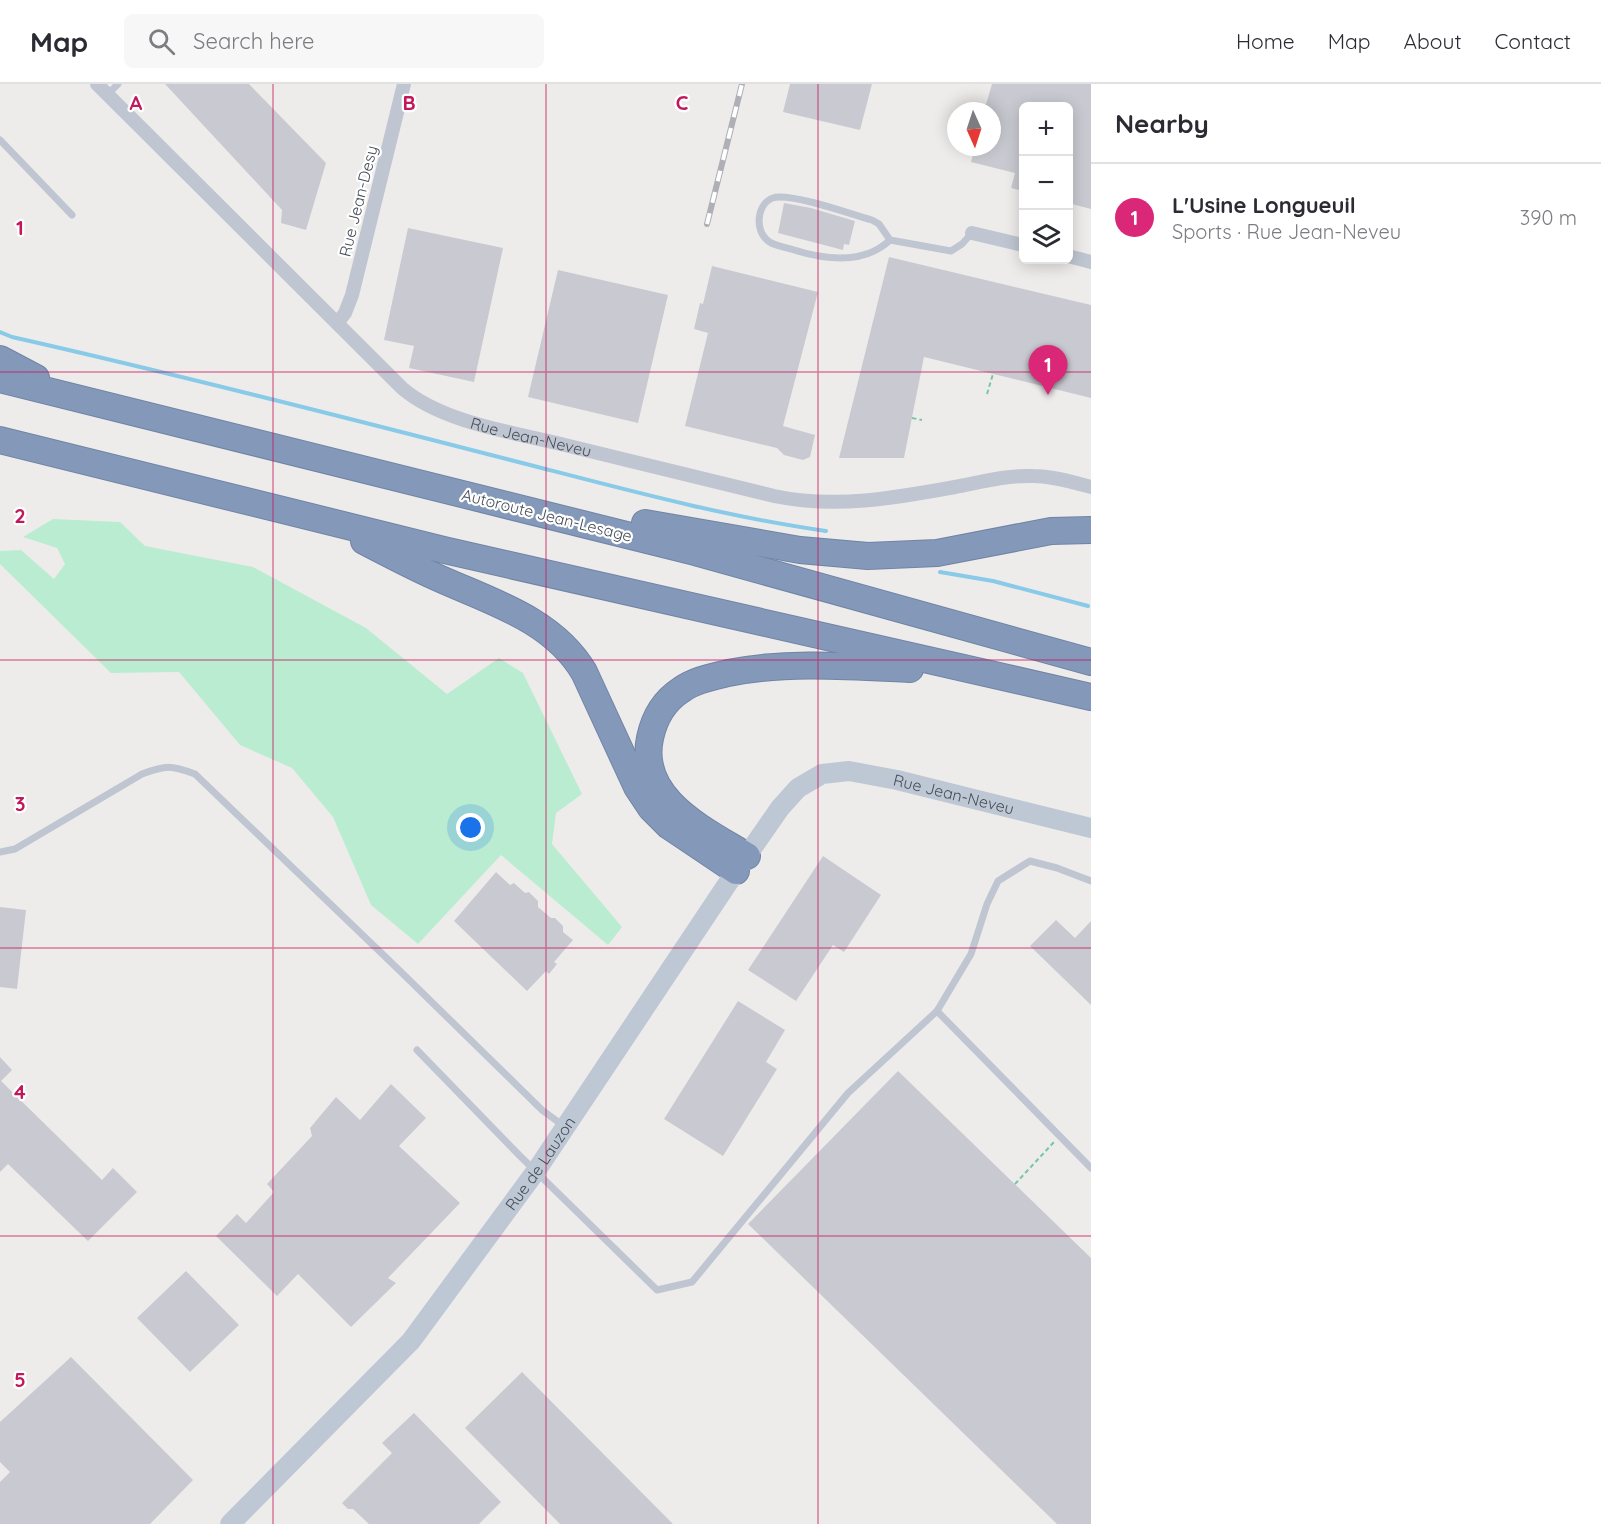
<!DOCTYPE html>
<html lang="en">
<head>
<meta charset="utf-8">
<style>
	:root { --surface:#fff; --page:#f7f7f7; --text:#2b2b33; --muted:#7c7c81; --line:#e1e1e2; --accent:#db2777 }
	body { margin:0; font-family:Quicksand,sans-serif; background:var(--page); color:var(--text) }
	.controls { position:absolute; right:18px; top:18px; display:grid; overflow:hidden; border-radius:9px; box-shadow:0 3px 15px #0003 }
	.controls button { width:54px; height:54px; display:grid; place-items:center; padding:0; border:0; border-bottom:2px solid var(--line); background:var(--surface); color:var(--text); font:30px sans-serif }
	.compass { position:absolute; left:947px; top:18px; width:54px; height:54px; border-radius:50%; background:var(--surface); box-shadow:0 3px 15px #0003; rotate:177deg }
	.you { position:absolute; left:471px; top:744px; width:21px; height:21px; margin:-15px; border:4px solid #fff; border-radius:50%; background:#1a73e8; box-shadow:0 0 0 9px #1a73e833 }
	.badge { display:grid; place-items:center; width:39px; height:39px; border-radius:50%; background:var(--accent); color:#fff; font-size:20px; font-weight:700 }
	.pin { position:absolute; translate:-50% -50px; filter:drop-shadow(0 2px 3px #0008) }
	.pin::after { content:''; position:absolute; top:32px; width:21px; height:18px; background:inherit; clip-path:polygon(0 0,100% 0,50% 100%) }
	.list { margin:0; padding:0; list-style:none }
	h2 { display:flex; justify-content:space-between; align-items:center; height:78px; margin:0; padding:0 24px; font-size:26px }
	h2 small { font-size:20px; font-weight:400; color:var(--muted) }
	.list li { display:grid; grid-template-columns:39px 1fr auto; gap:18px; align-items:center; box-sizing:border-box; height:108px; padding:0 24px; border-top:2px solid var(--line) }
	.list b { display:block; font-size:22px; white-space:nowrap }
	.list p { margin:0; font-size:20px; white-space:nowrap; color:var(--muted) }
	.list em { font-size:20px; font-style:normal; color:var(--muted) }
	.icon { flex:none; width:33px; height:33px; fill:none; stroke:currentColor; stroke-width:2; stroke-linecap:round; stroke-linejoin:round }
	.map { position:relative; flex:none; width:1091px; height:1440px; overflow:hidden }
	header { display:flex; align-items:center; gap:36px; box-sizing:border-box; height:84px; padding:0 30px; background:var(--surface); border-bottom:2px solid var(--line) }
	header strong { font-size:28px }
	nav { display:flex; gap:33px; margin-inline-start:auto; font-size:21px }
	.search { width:420px; height:54px; background:var(--page); display:flex; align-items:center; gap:15px; box-sizing:border-box; padding:0 21px; border-radius:9px; color:var(--muted); font-size:22px }
	main { display:flex }
	aside { flex:1; background:var(--surface) }
	.map>svg:first-child { display:block }
</style>
</head>
<body>
<header>
<strong>Map</strong>
<div class="search"><svg class="icon" aria-label="search" viewBox="0 0 24 24"><circle cx="10" cy="10" r="6"/><path d="M15 15l6 6"/></svg>Search here</div>
<nav><a>Home</a><a>Map</a><a>About</a><a>Contact</a></nav>
</header>
<main>
<div class="map">
<svg width="1091" height="1440" viewBox="0 0 1091 1440">
	<rect width="100%" height="100%" fill="#eeeceb"/>
	<path fill="#baecd2" d="M53,435L120,438L145,462L253,483L366,544L447,610L499,574L523,589L582,710L556,729L552,760L622,843L608,861L501,771L418,860L371,821L333,733L292,684L240,661L179,588L111,589L0,480V467L21,466L54,495L65,480L57,464L23,453Z"/>
	<g fill="none" stroke-linecap="round" stroke-linejoin="round">
		<g stroke="#88cae7" stroke-width="4">
			<path d="M0,248L12,253C172,289 332,330 491,371C602,399 713,431 826,447"/>
			<path d="M940,488L993,497L1088,522"/>
		</g>
	</g>
	<g fill="#c9cad1">
		<path d="M165,0H249L326,79L306,146L281,139L282,126Z"/>
		<path d="M790,0H872L860,46L783,28Z"/>
		<path d="M992,0H1091V125L1068,119V22H1023V107L1011,104L1015,89L971,78L975,63H992V27H984Z"/>
		<path d="M784,119L811,124L855,137L849,161L844,160L843,166L778,149Z"/>
		<path d="M408,144L503,164L474,298L409,284L414,262L384,256Z"/>
		<path d="M889,173L1091,221V314L924,273L904,374H839Z"/>
		<path d="M712,182L818,208L783,342L815,351L810,373L803,376L784,371L777,364L685,342L708,249L694,245L700,219L703,220Z"/>
		<path d="M558,186L668,211L638,339L528,313Z"/>
		<path d="M823,772L881,811L844,868L833,861L796,917L748,886Z"/>
		<path d="M496,788L510,801L514,799L525,809L529,808L538,817V823L551,834H555L563,842V848L573,856L554,878L557,880L549,890L546,887L527,907L454,837Z"/>
		<path d="M0,823L26,826L17,905L0,903Z"/>
		<path d="M1056,836L1075,854L1091,837V921L1030,862Z"/>
		<path d="M738,917L785,946L766,978L777,985L723,1072L664,1035Z"/>
		<path d="M0,973L12,986L1,997L102,1096L113,1084L137,1108L88,1157L8,1080L0,1088Z"/>
		<path d="M898,987L1091,1174V1440H1057L748,1140Z"/>
		<path d="M391,1000L426,1034L399,1062L460,1119L388,1194L396,1199L351,1243L298,1190L277,1212L216,1152L237,1130L246,1139L274,1108L267,1100L312,1052L310,1044L336,1013L360,1036Z"/>
		<path d="M186,1187L239,1241L190,1288L137,1234Z"/>
		<path d="M71,1273L193,1396L150,1440H0V1398L10,1388L0,1378V1338Z"/>
		<path d="M522,1288L673,1440H560L465,1344Z"/>
		<path d="M414,1329L501,1418L479,1440H369L353,1425H348L342,1419L392,1369L382,1359Z"/>
	</g>
	<g fill="none" stroke-linecap="round" stroke-linejoin="round">
		<g stroke="#7084a5" stroke-width="28">
			<g id="highway">
				<path d="M0,275L36,294"/>
				<path d="M0,295L695,468L1091,578"/>
				<path d="M0,356L444,466L1091,613"/>
				<path d="M645,439L800,466L868,472L937,469L1051,447L1091,446"/>
				<path d="M364,457C387,469 410,481 434,492C488,517 552,534 584,588L637,703L651,724L669,742L736,787"/>
				<path d="M747,772C705,746 637,715 650,654C654,635 664,617 681,606C695,596 712,593 728,589C788,577 849,582 910,585"/>
			</g>
		</g>
		<g stroke="#74c8a7" stroke-width="2" stroke-dasharray="4.5 3" stroke-linecap="butt">
			<path d="M987,310L993,290"/>
			<path d="M912,334L922,336"/>
			<path d="M1015,1100L1054,1058"/>
		</g>
		<g stroke="#bfc6d1" stroke-width="7">
			<path d="M107,11L118,0"/>
			<path d="M0,56L72,131"/>
			<path d="M890,156L879,140L872,136C847,129 804,113 779,113C759,113 753,142 766,155C771,161 783,163 791,165C822,175 863,182 890,156L951,167L962,160L972,149"/>
			<path d="M0,768L15,765L142,690C166,681 171,681 195,690L399,886L542,1026L565,1043"/>
			<path d="M937,927L1091,1084"/>
			<path d="M417,966L520,1072L657,1206L692,1198L848,1009L937,927L971,870L987,820L998,797L1030,777L1057,784L1091,797"/>
		</g>
		<g stroke="#bfc6d1" stroke-width="14">
			<path id="s1" d="M97,0L402,304C442,339 517,349 569,362C637,378 705,395 774,412C835,425 895,414 955,403C981,398 1007,391 1033,392C1052,392 1072,398 1091,403"/>
			<path d="M972,149L1023,161"/>
			<path d="M1068,172L1091,178"/>
			<path d="M338,238L345,229L352,211L404,0"/>
		</g>
		<path stroke="#bec7d4" stroke-width="20" id="s2" d="M230,1440L411,1257L536,1087L730,796L780,724L798,704L822,690L849,687L897,696L1091,744"/>
		<use href="#highway" stroke="#8499b9" stroke-width="26"/>
		<g stroke="#aeb0b6" stroke-width="6">
			<path id="rail" d="M707,140L742,0"/>
		</g>
		<use href="#rail" stroke="#fff" stroke-width="4" stroke-dasharray="11" stroke-linecap="butt"/>
	</g>
	<path fill="none" stroke="#c2185b" stroke-width="1.5" stroke-opacity="0.55" d="M273,0V1440M546,0V1440M818,0V1440M0,288H1091M0,576H1091M0,864H1091M0,1152H1091"/>
	<g text-anchor="middle" dominant-baseline="central" stroke-width="4.5" stroke-linejoin="round" paint-order="stroke">
		<g font-size="16" fill="#454d58" stroke="#fff">
			<text transform="translate(358 117) rotate(-76)">Rue Jean-Desy</text>
			<text stroke="none"><textPath href="#s1" startOffset="570">Rue Jean-Neveu</textPath></text>
			<text transform="translate(547 431) rotate(14)">Autoroute Jean-Lesage</text>
			<text stroke="none"><textPath href="#s2" startOffset="1095">Rue Jean-Neveu</textPath></text>
			<text stroke="none"><textPath href="#s2" startOffset="477">Rue de Lauzon</textPath></text>
		</g>
	</g>
	<g font-size="20" text-anchor="middle" font-weight="bold" fill="#c2185b" stroke="#fff" stroke-width="4.5" stroke-linejoin="round" paint-order="stroke">
		<text x="136" y="26">A</text>
		<text x="409" y="26">B</text>
		<text x="682" y="26">C</text>
		<text x="20" y="151">1</text>
		<text x="20" y="439">2</text>
		<text x="20" y="727">3</text>
		<text x="20" y="1015">4</text>
		<text x="20" y="1303">5</text>
	</g>
</svg>
<div class="controls">
<button>+</button>
<button>−</button>
<button><svg class="icon" aria-label="layers" viewBox="0 0 24 24"><path d="M12 4l9 5-9 5-9-5zM3 14l9 5 9-5"/></svg></button>
</div>
<svg class="compass" viewBox="-18 -18 36 36"><path d="M0-13l5 13h-10z" fill="#e53935"/><path d="M0 13l5-13h-10z" fill="#7c7c81"/></svg>
<div class="you"></div>
<div class="pin badge" style="left:1048px;top:311px">1</div>
</div>
<aside>
<h2>Nearby<small></small></h2>
<ul class="list">
<li><span class="badge">1</span><div><b>L'Usine Longueuil</b><p>Sports · Rue Jean-Neveu</p></div><em>390 m</em></li>
</ul>
</aside>
</main>
</body>
</html>
